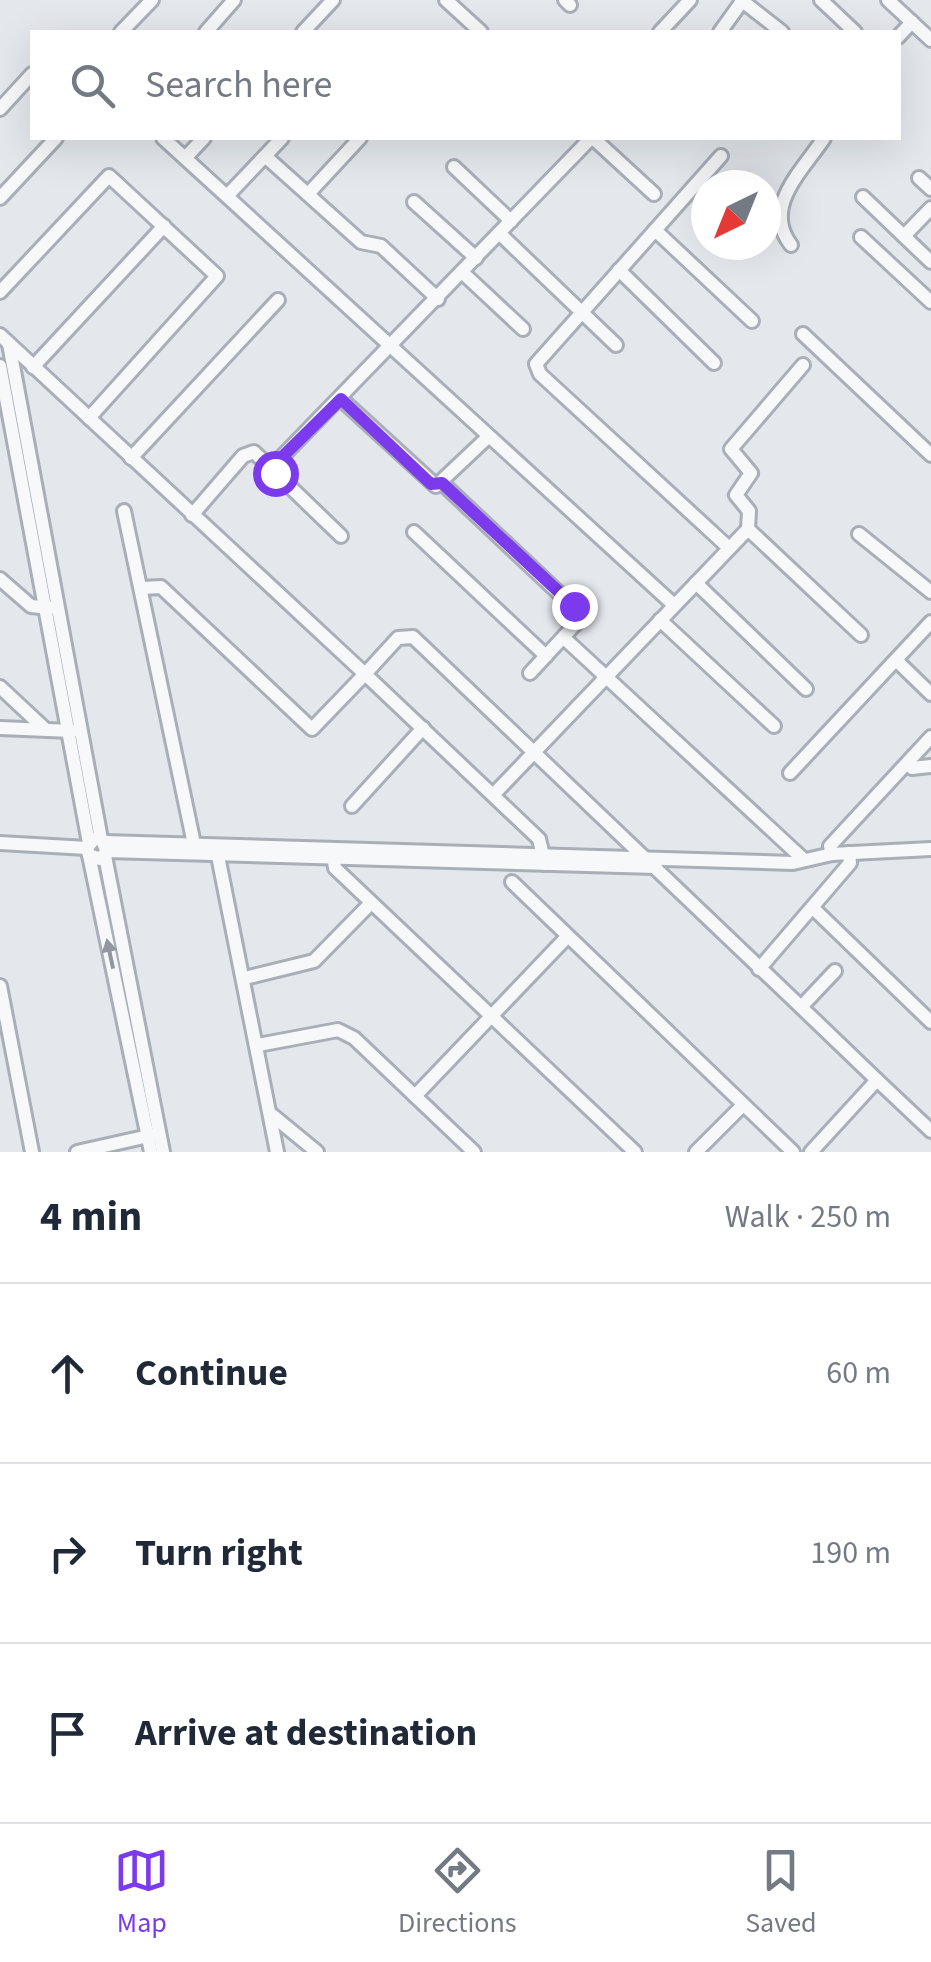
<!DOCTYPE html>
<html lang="en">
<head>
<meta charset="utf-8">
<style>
	:root { --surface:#fff; --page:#f6f6f7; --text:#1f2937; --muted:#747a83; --line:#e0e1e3; --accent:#7c3aed }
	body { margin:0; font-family:"Source Sans 3",sans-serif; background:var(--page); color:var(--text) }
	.compass { position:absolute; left:691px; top:170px; width:90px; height:90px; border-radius:50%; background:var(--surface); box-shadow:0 10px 40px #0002; rotate:223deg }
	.stop { position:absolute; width:30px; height:30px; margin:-22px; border:8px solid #7c3aed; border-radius:50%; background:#fff }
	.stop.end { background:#7c3aed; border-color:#fff; box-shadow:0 2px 10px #0008 }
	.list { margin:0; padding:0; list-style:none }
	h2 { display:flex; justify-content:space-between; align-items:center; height:130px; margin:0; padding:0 40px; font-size:42px }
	h2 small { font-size:32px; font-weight:400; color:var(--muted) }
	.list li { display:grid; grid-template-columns:65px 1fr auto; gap:30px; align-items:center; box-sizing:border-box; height:180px; padding:0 40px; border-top:2px solid var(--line) }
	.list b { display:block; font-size:38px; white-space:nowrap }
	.list em { font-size:32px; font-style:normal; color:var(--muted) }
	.icon { flex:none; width:55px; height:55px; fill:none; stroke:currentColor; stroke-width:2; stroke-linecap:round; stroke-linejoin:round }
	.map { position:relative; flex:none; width:931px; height:1152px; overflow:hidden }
	.search { position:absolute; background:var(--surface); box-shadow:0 10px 40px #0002; left:30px; right:30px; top:30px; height:110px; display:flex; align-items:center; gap:25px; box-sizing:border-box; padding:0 35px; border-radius:0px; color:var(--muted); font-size:38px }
	.sheet { height:670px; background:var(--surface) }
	nav { display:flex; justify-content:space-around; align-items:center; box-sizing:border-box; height:140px; border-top:2px solid var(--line); background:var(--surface); font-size:28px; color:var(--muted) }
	nav a { display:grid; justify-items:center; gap:5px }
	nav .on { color:var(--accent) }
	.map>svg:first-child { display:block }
</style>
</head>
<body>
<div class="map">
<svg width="931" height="1152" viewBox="0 0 931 1152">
	<rect width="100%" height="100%" fill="#e4e7ec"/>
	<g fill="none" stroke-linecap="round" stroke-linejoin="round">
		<g stroke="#a9aeb7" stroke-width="18">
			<g id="minor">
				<path d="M446,0L481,32"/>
				<path d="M565,0L570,5"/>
				<path d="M741,0L782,32"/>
				<path d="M821,0L855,32"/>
				<path d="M888,0L931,40"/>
				<path d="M121,32L152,0"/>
				<path d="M206,32L234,0"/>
				<path d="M303,32L333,0"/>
				<path d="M660,32L690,0"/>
				<path d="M720,32L743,0"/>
				<path d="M898,37L912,22"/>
				<path d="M0,109L32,74"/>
				<path d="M163,138L674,605"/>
				<path d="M593,138L654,194"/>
				<path d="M265,156L361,242L381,246L438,299"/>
				<path d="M721,156L536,364L540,374L729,548"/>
				<path d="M185,158L204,138"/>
				<path d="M454,167L511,221"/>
				<path d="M919,178L931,189"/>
				<path d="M308,194L360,138"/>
				<path d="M227,196L282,138"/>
				<path d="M863,197L931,262"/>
				<path d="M0,198L56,138"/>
				<path d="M414,202L476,258"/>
				<path d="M655,230L752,321"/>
				<path d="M499,233L616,345"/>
				<path d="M904,236L931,208"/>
				<path d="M861,237L931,302"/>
				<path d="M791,245C761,207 804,169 824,138"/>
				<path d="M619,270L714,363"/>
				<path d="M462,272L523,329"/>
				<path d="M0,292L109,176L217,276L89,418"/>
				<path d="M803,334L931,455"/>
				<path d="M0,335L365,674L312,729L161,587L142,588"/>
				<path d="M9,344L101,839"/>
				<path d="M0,366L89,843"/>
				<path d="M33,367L164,226"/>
				<path d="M341,399L436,486L488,437"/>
				<path d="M131,458L278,300"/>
				<path d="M272,467L591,138"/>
				<path d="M442,483L580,613V619L530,673"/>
				<path d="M124,511L194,844"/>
				<path d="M192,515L243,456L254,452L341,536"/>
				<path d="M748,529L749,511L736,495L751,473L731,449L803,365"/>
				<path d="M414,532L546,656"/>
				<path d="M859,534L931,592"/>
				<path d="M0,579L31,606L50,608"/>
				<path d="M696,583L806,689"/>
				<path d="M660,620L774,726"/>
				<path d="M564,638L802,858"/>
				<path d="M897,661L931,694"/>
				<path d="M0,687L45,729"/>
				<path d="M0,728L72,731"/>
				<path d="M908,763L912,768L931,766"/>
				<path d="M790,773L931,622"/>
				<path d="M494,794L748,529L861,635"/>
				<path d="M352,806L423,728"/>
				<path d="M105,842L793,863L832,854L931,849"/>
				<path d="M0,843L87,848"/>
				<path d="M107,851L101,839H94L87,848L89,855L100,859L107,851L656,867"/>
				<path d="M217,851L277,1152"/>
				<path d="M832,854L830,846L931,737"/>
				<path d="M89,855L151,1152"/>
				<path d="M333,855L335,868L635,1152"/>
				<path d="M105,856L163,1152"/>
				<path d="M545,864L539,839L365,674L398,638L413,637L801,1007L835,971"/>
				<path d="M512,882L793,1152"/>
				<path d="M814,909L931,1022"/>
				<path d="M759,969L850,863L849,853"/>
				<path d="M245,978L314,961L371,903"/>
				<path d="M0,986L32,1152"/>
				<path d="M801,1007L877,1080"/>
				<path d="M258,1045L338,1030L354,1038L474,1152"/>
				<path d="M415,1096L566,938"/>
				<path d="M272,1115L317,1152"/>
				<path d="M77,1152L153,1135"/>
				<path d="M696,1152L743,1105"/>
				<path d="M811,1152L877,1080L931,1131"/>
			</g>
		</g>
		<use href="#minor" stroke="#f7f8fa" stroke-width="12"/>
	</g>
	<defs><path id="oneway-solid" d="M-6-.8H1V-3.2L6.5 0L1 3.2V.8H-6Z" transform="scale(2.5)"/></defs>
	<use fill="#9196a0" href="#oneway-solid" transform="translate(110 954) rotate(-102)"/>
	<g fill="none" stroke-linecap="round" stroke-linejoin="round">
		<path stroke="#7c3aed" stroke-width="12" d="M275,473L272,467L341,399L431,484L442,483L574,606"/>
	</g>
</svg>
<svg class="compass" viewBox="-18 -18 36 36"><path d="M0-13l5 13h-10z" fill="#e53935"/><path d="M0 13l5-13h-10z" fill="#747a83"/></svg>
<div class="stop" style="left:275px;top:473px"></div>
<div class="stop end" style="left:574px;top:606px"></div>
<div class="search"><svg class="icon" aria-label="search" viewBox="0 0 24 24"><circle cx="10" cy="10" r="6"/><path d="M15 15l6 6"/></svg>Search here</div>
</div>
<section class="sheet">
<h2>4 min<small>Walk · 250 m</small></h2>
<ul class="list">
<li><svg class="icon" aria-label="ahead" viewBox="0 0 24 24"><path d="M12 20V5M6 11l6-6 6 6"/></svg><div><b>Continue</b></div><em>60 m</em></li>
<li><svg class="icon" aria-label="right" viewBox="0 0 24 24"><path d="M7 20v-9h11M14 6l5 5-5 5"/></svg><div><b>Turn right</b></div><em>190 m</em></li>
<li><svg class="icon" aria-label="arrive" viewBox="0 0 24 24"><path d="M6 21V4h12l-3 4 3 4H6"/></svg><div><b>Arrive at destination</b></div></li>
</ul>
</section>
<nav>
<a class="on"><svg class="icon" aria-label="map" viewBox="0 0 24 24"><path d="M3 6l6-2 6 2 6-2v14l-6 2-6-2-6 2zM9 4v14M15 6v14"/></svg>Map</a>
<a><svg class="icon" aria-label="directions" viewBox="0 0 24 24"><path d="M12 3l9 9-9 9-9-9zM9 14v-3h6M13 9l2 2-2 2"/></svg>Directions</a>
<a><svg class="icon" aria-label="saved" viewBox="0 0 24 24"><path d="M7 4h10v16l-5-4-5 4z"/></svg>Saved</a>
</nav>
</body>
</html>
